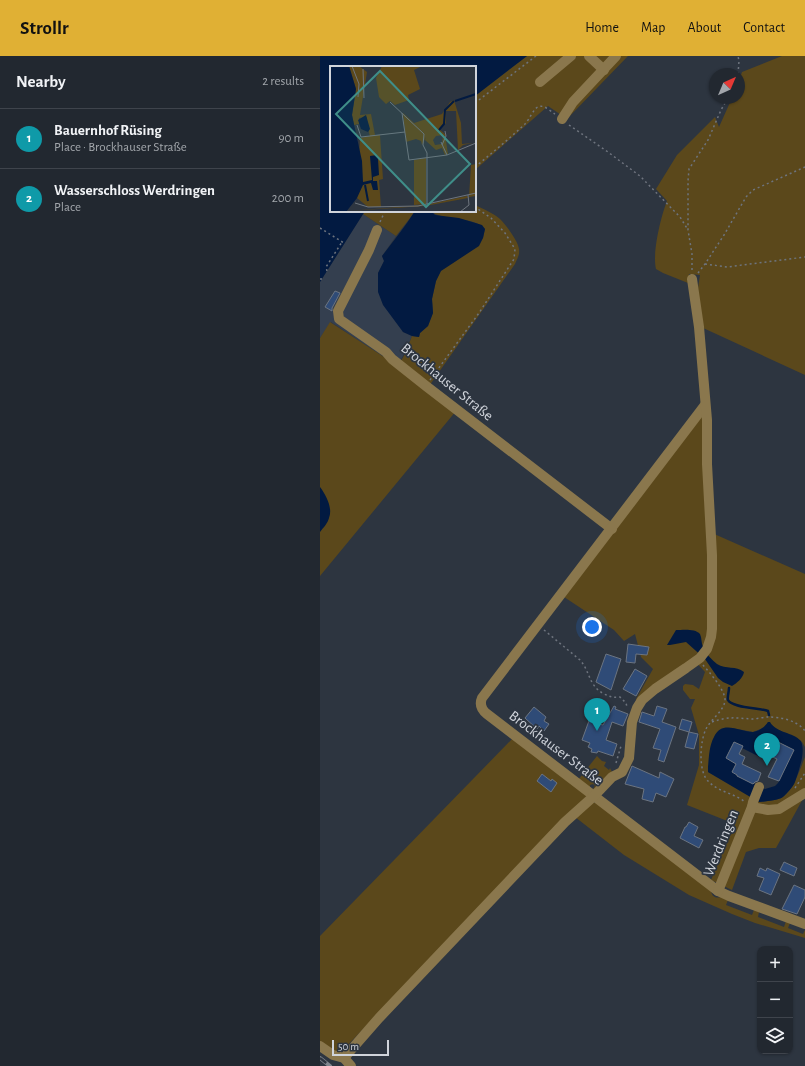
<!DOCTYPE html>
<html lang="en">
<head>
<meta charset="utf-8">
<style>
	:root { --surface:#222830; --page:#2e343c; --text:#f1f3f6; --muted:#a2a6ab; --line:#3f444c; --accent:#e0b034 }
	body { margin:0; font-family:"Alegreya Sans",sans-serif; background:var(--page); color:var(--text) }
	.controls { position:absolute; right:12px; bottom:12px; display:grid; overflow:hidden; border-radius:8px; box-shadow:0 1px 3px #0004 }
	.controls button { width:36px; height:36px; display:grid; place-items:center; padding:0; border:0; border-bottom:1px solid var(--line); background:var(--surface); color:var(--text); font:20px sans-serif }
	.compass { position:absolute; left:389px; top:12px; width:36px; height:36px; border-radius:50%; background:var(--surface); box-shadow:0 1px 3px #0004; rotate:44deg }
	.scale { position:absolute; left:12px; bottom:10px; width:57px; box-sizing:border-box; padding-left:4px; border:2px solid #d0d4db; border-top:0; font-size:11px; line-height:14px; white-space:nowrap; color:#d0d4db; -webkit-text-stroke:3px #2d3540; paint-order:stroke }
	.you { position:absolute; left:272px; top:571px; width:14px; height:14px; margin:-10px; border:3px solid #fff; border-radius:50%; background:#1a73e8; box-shadow:0 0 0 6px #1a73e833 }
	.badge { display:grid; place-items:center; width:26px; height:26px; border-radius:50%; background:var(--accent); color:#fff; font-size:13px; font-weight:700 }
	.pin { position:absolute; translate:-50% -33px; filter:drop-shadow(0 1px 2px #0008) }
	.pin::after { content:''; position:absolute; top:21px; width:14px; height:12px; background:inherit; clip-path:polygon(0 0,100% 0,50% 100%) }
	.list { margin:0; padding:0; list-style:none }
	h2 { display:flex; justify-content:space-between; align-items:center; height:52px; margin:0; padding:0 16px; font-size:17px }
	h2 small { font-size:13px; font-weight:400; color:var(--muted) }
	.list li { display:grid; grid-template-columns:26px 1fr auto; gap:12px; align-items:center; box-sizing:border-box; height:60px; padding:0 16px; border-top:1px solid var(--line) }
	.list b { display:block; font-size:15px; white-space:nowrap }
	.list p { margin:0; font-size:13px; white-space:nowrap; color:var(--muted) }
	.list em { font-size:13px; font-style:normal; color:var(--muted) }
	.icon { flex:none; width:22px; height:22px; fill:none; stroke:currentColor; stroke-width:2; stroke-linecap:round; stroke-linejoin:round }
	.map { position:relative; flex:none; width:485px; height:1010px; overflow:hidden }
	header { display:flex; align-items:center; gap:24px; box-sizing:border-box; height:56px; padding:0 20px; background:var(--accent); color:#111 }
	header strong { font-size:19px }
	nav { display:flex; gap:22px; margin-inline-start:auto; font-size:14px }
	main { display:flex }
	aside { flex:1; background:var(--surface) }
	.map>svg:first-child { display:block }
</style>
</head>
<body>
<header>
<strong>Strollr</strong>
<nav><a>Home</a><a>Map</a><a>About</a><a>Contact</a></nav>
</header>
<main>
<aside>
<h2>Nearby<small>2 results</small></h2>
<ul class="list">
<li><span class="badge" style="background:#0f9aa8">1</span><div><b>Bauernhof Rüsing</b><p>Place · Brockhauser Straße</p></div><em>90 m</em></li>
<li><span class="badge" style="background:#0f9aa8">2</span><div><b>Wasserschloss Werdringen</b><p>Place</p></div><em>200 m</em></li>
</ul>
</aside>
<div class="map">
<svg width="485" height="1010" viewBox="0 0 485 1010">
	<rect width="100%" height="100%" fill="#2d3540"/>
	<path fill="#343f4f" d="M43,158L76,180L62,200L64,205L58,217L83,276L92,280L84,298L77,310L11,266L0,282V226Z"/>
	<g fill="#5b481b">
		<path d="M207,0H308L247,63L228,50L155,114V40Z"/>
		<path d="M462,0H485V319L381,271L378,232L380,219L369,218L368,227L343,217L336,213C332,197 341,160 347,145L336,133L357,99L395,61L399,71L412,42H419V25L422,16Z"/>
		<path d="M155,149C163,153 173,157 180,163C186,169 198,185 199,193C200,199 197,203 195,208L107,333L136,355L0,520V282L10,266L78,310L85,298L92,280L99,281L100,277L108,270L113,257L112,243L116,225L121,214L134,206L163,182L165,173C155,160 120,165 111,155H155Z"/>
		<path d="M45,155H95L90,162L76,180L43,158Z"/>
		<path d="M381,361H383L392,477L485,518V691L482,686L455,672L448,666L445,671L433,676L412,672L395,679C390,691 389,703 388,716L439,746C446,745 455,745 461,742C473,736 480,713 485,701V739L456,792H439L426,796L412,834L391,824L415,768L367,749L379,709V679L371,652L375,643H370L363,634V630L365,628L373,629L379,633L385,616L374,604L316,647V643L333,613L321,601L315,578L304,585L294,574L244,541Z"/>
		<path d="M193,682L266,739V742L21,996L16,997L0,987V880Z"/>
		<path d="M277,700L282,705L286,706L284,710L289,714L290,712L292,716L279,727L274,734L273,733L275,730L273,728L270,729V731L258,724Z"/>
		<path d="M271,747H276L391,833C391,840 395,843 401,841L408,844L406,849L432,859L434,854L439,856L438,861L464,871L466,865L470,867L468,872L483,878L485,874V882L435,867L412,858L369,839L304,799L255,761Z"/>
	</g>
	<g fill="#021a41" fill-rule="evenodd">
		<path d="M0,0H207L155,40V11H11V155H45L0,226Z"/>
		<path d="M95,155H111L115,159L139,162L162,169L165,173L163,182L159,190L121,215L116,225L112,243L113,257L108,270L100,277L99,281L92,280L83,276L63,249L58,236V217L64,205L62,200C73,185 85,171 95,155Z"/>
		<path d="M0,431C6,439 13,452 9,462C8,467 3,472 0,476Z"/>
		<path d="M356,574C362,574 375,572 380,578C382,582 381,587 383,591C384,596 393,605 397,608C406,614 416,609 424,616C423,622 417,627 412,630L403,626L398,622L385,603L366,586L350,589H347Z"/>
		<path d="M448,666H450C456,677 473,676 481,685C485,695 481,707 478,717C477,720 476,723 475,726C473,731 467,737 463,741C457,745 446,745 439,746L388,716V711C389,702 389,690 394,681C402,663 420,676 433,676C439,675 445,671 448,666ZM450,682L474,694L458,727L455,730L445,733L417,720L416,708L406,702L414,686L423,690L422,692L440,701Z"/>
	</g>
	<g fill="none" stroke-linecap="round" stroke-linejoin="round">
		<path stroke="#021a41" stroke-width="2.5" d="M409,632C409,636 407,641 408,644C412,652 441,652 448,655L449,659"/>
	</g>
	<g fill="#2f4b77" stroke="#6b7481">
		<path d="M15,235L20,237L12,252V255L5,251Z"/>
		<path d="M308,588L329,591L327,599L316,598L315,607L306,606Z"/>
		<path d="M286,598L301,603L291,634L276,626Z"/>
		<path d="M315,613L327,620L316,640L303,633Z"/>
		<path d="M272,645L285,650L279,668L283,669L294,650L296,651L295,653L308,658L303,670L292,666L286,684L297,688L293,700L278,695L277,697L271,696L272,693L268,691L270,687L262,684L270,662L265,660Z"/>
		<path d="M337,650L347,653L342,666L356,671L344,706L338,704L341,694L333,692L340,673L319,666L322,656L334,660Z"/>
		<path d="M214,651L226,661L224,665L229,668L224,675L219,670L217,673L205,662Z"/>
		<path d="M362,663L372,666L369,676L359,673Z"/>
		<path d="M369,676L378,678L374,693L365,691Z"/>
		<path d="M450,682L474,694L459,725L448,721L457,703L442,696Z"/>
		<path d="M414,686L423,690L419,698L425,701L422,708L441,717L438,725L435,726L433,728L417,720V719L412,716L416,708L406,702Z"/>
		<path d="M312,710L339,722L340,716L354,723L346,741L336,737L333,746L322,743L324,733L305,728Z"/>
		<path d="M222,718L231,725L232,723L237,727L231,736L217,725Z"/>
		<path d="M369,766L378,771L374,780L383,784L379,792L360,782L365,771H366Z"/>
		<path d="M464,806L477,812L474,820L460,814Z"/>
		<path d="M440,812L446,815L447,812L460,818L451,839L439,834L444,822L437,820Z"/>
		<path d="M474,829L485,834V841L477,858L462,853Z"/>
	</g>
	<g fill="none" stroke-linecap="round" stroke-linejoin="round">
		<g stroke="#6e747e" stroke-width="1.5" stroke-dasharray="2 3" stroke-linecap="butt">
			<path d="M418,18L419,5L418,0"/>
			<path d="M155,47L216,0"/>
			<path d="M249,69L288,96L320,120L360,161L368,174"/>
			<path d="M155,111C172,97 189,83 205,68C209,64 214,52 218,51C224,48 230,55 235,58"/>
			<path d="M60,166L65,155"/>
			<path d="M0,172L24,187"/>
			<path d="M385,208L407,211L485,201"/>
			<path d="M372,214V198L368,174V125L369,113L388,84L401,54L408,42"/>
			<path d="M7,215L6,211L22,186"/>
			<path d="M378,217L385,208L404,179L426,141L433,134L485,111"/>
			<path d="M0,223H2"/>
			<path d="M110,324L159,257L194,203L195,193L185,177L171,162L155,151"/>
			<path d="M224,574L260,604C271,617 268,629 284,638C291,641 293,642 300,641L306,647L307,651"/>
			<path d="M383,609C390,617 406,635 405,645C403,656 391,663 386,673C380,685 378,715 388,725C398,736 414,737 425,746"/>
			<path d="M392,666C409,660 415,662 432,663C437,663 443,661 448,661C460,661 477,664 485,675"/>
			<path d="M296,707L301,690"/>
			<path d="M475,732L485,717"/>
		</g>
		<g stroke="#8a774d" stroke-width="10">
			<path d="M269,0L284,14"/>
			<path d="M220,26L251,0"/>
			<path d="M242,63L253,46L296,0"/>
			<path d="M57,174L49,194L18,255L19,263L66,296L72,303L106,330L292,473"/>
			<path d="M385,349L162,642C159,649 162,654 167,658L398,835L409,840L485,868"/>
			<path d="M432,751L448,754L459,753L485,737"/>
			<path d="M398,835L432,751L433,746L439,731"/>
			<path d="M0,990L13,999L24,1002L31,1010"/>
			<path d="M24,1002L59,962L245,766L274,740L292,721L302,716L309,702L312,666L317,652L322,644L335,633L366,612L380,602L387,593L391,581L392,573V499L387,408V364L379,271L372,223"/>
		</g>
		<g stroke="#80868f" stroke-width="4">
			<path id="rail" d="M0,1002L10,1010"/>
		</g>
		<use href="#rail" stroke="#2d3540" stroke-width="2.5" stroke-dasharray="8" stroke-linecap="butt"/>
	</g>
	<g text-anchor="middle" dominant-baseline="central" stroke-width="3.5" stroke-linejoin="round" paint-order="stroke">
		<g font-size="15" fill="#d0d4db" stroke="#2d3540">
			<text transform="translate(127 326) rotate(39)">Brockhauser Straße</text>
			<text transform="translate(236 692) rotate(37)">Brockhauser Straße</text>
			<text transform="translate(401 787) rotate(-68)">Werdringen</text>
		</g>
	</g>
	<g transform="translate(10 10)">
		<rect width="146" height="146" fill="#2d3540"/>
		<path d="M19,0H29L37,6L30,49L41,48L45,69H50L53,113L49,114L51,141H38L27,132L30,72L40,70L36,57L37,51L29,52V58L24,59L22,49L26,23ZM52,0H92L84,4L90,23L78,29L79,34L65,39L60,35L56,38L49,31L46,12ZM124,34L131,57L132,78L143,77L133,79L128,84L126,45H116V57L110,64L115,68L118,88L115,89L112,82L106,84L95,74L96,71L92,79L91,75L86,73L76,76L73,47L84,57L112,48L120,36ZM113,69L112,78L105,79L103,74L106,70ZM96,92V138L84,139V94ZM146,98V130L139,131L141,99ZM137,130L138,132L95,140L18,145L95,139Z" fill="#5b481b" fill-rule="evenodd"/>
		<path d="M0,0H19L26,23L22,49L32,95L33,116L42,114L40,90L47,89L48,93L49,109L43,111V115H47L48,124H43L41,117L33,119L27,132L16,146H0ZM36,49L40,63L38,66L31,63L28,54Z" fill="#021a41"/>
		<path fill="none" stroke="#021a41" stroke-width="2" d="M125,35L146,28M109,64L114,58L115,44L124,35M35,119L38,135"/>
		<path fill="none" stroke="#6e757e" stroke-width="1" d="M22,0L29,18L28,31M33,3L34,32M60,36L94,68L93,79L97,87V138M72,47L79,94L117,89L146,77M27,59L31,71L75,66M111,76L117,89M112,79L116,70L115,65M25,137L38,141L88,140L146,127M130,146L139,139L138,129"/>
		<path fill="#3f8e89" fill-opacity="0.15" stroke="#3f8e89" stroke-width="2" d="M50,5L140,98L96,141L6,48Z"/>
		<rect width="146" height="146" fill="none" stroke="#d0d4db" stroke-width="2"/>
	</g>
</svg>
<div class="controls">
<button>+</button>
<button>−</button>
<button><svg class="icon" aria-label="layers" viewBox="0 0 24 24"><path d="M12 4l9 5-9 5-9-5zM3 14l9 5 9-5"/></svg></button>
</div>
<svg class="compass" viewBox="-18 -18 36 36"><path d="M0-13l5 13h-10z" fill="#e53935"/><path d="M0 13l5-13h-10z" fill="#a2a6ab"/></svg>
<div class="scale">50 m</div>
<div class="you"></div>
<div class="pin badge" style="left:277px;top:675px;background:#0f9aa8">1</div>
<div class="pin badge" style="left:447px;top:710px;background:#0f9aa8">2</div>
</div>
</main>
</body>
</html>
